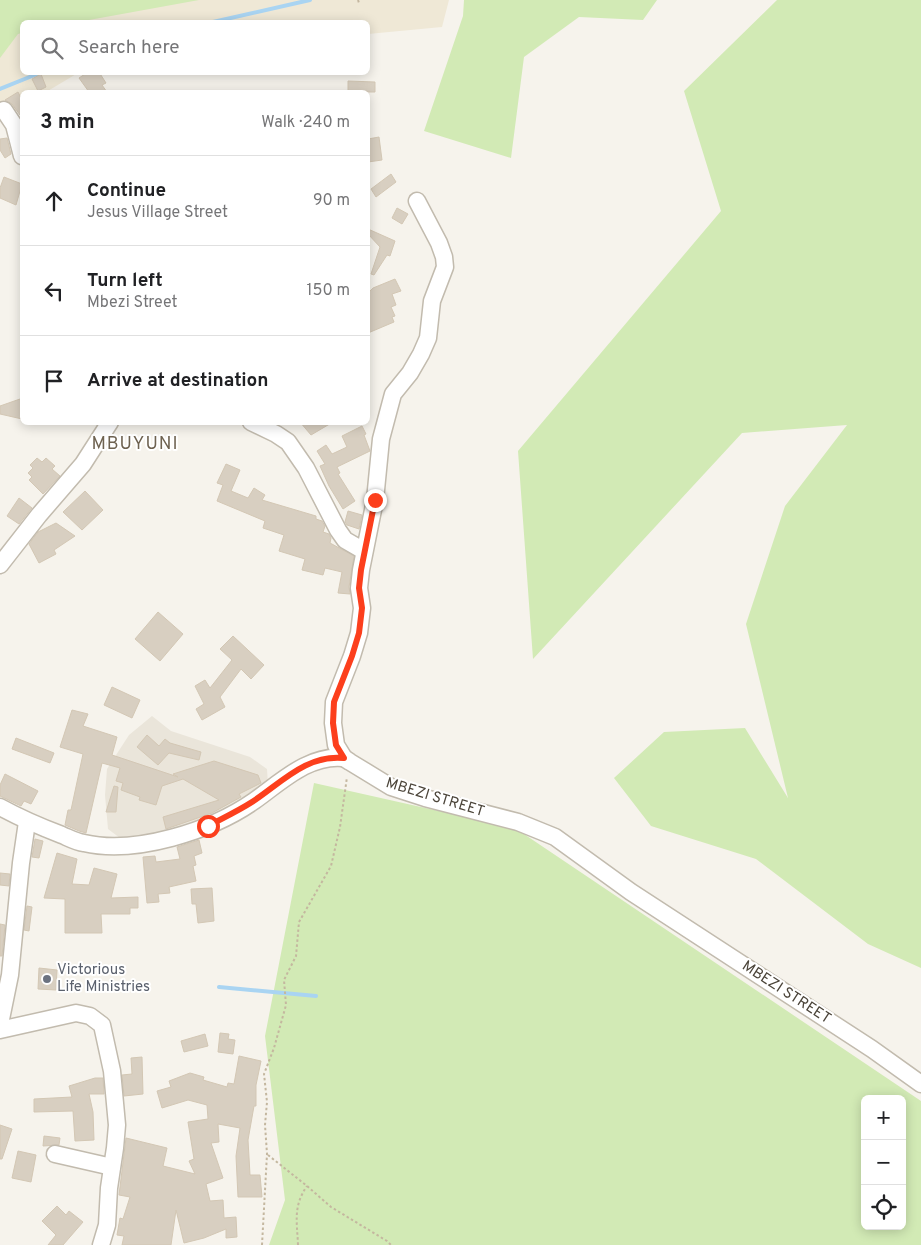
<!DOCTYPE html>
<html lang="en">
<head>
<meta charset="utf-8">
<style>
	:root { --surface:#fff; --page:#f2f2f2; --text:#202124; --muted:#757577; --line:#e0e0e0 }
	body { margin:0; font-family:Overpass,sans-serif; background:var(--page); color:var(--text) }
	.controls { position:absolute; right:15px; bottom:15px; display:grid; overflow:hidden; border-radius:8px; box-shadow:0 2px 12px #0003 }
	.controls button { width:45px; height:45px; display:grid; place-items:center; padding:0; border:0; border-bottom:1px solid var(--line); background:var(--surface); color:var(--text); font:25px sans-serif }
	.stop { position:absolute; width:15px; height:15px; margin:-11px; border:4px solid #fc3f1d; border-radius:50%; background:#fff }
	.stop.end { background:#fc3f1d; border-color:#fff; box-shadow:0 1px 5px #0008 }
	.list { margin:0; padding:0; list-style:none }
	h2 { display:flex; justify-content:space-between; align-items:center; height:65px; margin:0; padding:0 20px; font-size:21px }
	h2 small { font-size:16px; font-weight:400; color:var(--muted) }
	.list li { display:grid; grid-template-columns:32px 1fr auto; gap:15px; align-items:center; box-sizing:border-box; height:90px; padding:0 20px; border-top:1px solid var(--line) }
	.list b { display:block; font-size:19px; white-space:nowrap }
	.list p { margin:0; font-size:16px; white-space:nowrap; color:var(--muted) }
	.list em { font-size:16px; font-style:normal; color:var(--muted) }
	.icon { flex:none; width:28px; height:28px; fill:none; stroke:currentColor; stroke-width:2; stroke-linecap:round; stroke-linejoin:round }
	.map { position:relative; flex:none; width:921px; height:1245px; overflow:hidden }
	.search { position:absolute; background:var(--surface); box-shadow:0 2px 12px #0003; left:20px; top:20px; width:350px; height:55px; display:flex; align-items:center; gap:12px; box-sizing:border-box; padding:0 18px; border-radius:8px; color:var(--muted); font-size:19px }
	.panel { position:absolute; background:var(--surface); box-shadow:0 2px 12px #0003; left:20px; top:90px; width:350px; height:335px; border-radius:8px }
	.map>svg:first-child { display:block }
</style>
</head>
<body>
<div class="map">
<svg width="921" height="1245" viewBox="0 0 921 1245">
	<rect width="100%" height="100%" fill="#f6f3ec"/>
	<path fill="#eae5da" d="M152,716L171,731L250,757L267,769L268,785L218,817L143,839L120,838L108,829L105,795L107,769L129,735Z"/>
	<path fill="#efe8d6" d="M0,0H449L442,27L368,34V22H22V72L78,73L46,92H22V107L0,120Z"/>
	<g fill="#d2eab5" fill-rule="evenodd">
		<path d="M0,0H199L78,22H22V33L18,34L0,58Z"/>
		<path d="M464,0H657L643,20L579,17L524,57L511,158L424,131L463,16Z"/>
		<path d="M777,0H921V968L868,944L756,859L651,826L614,778L664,732L745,728L788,798L746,624L785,506L847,425L742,433L533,659L518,451L721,211L684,91Z"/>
		<path d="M314,783L515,828L921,1101V1245H269L285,1200L265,1036ZM865,1099H902V1226H865Z"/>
	</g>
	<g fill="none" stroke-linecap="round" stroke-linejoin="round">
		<g stroke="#a9d4f2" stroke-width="4">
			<path d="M213,22L310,0"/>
			<path d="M0,89L42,72"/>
			<path d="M219,987L316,996"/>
		</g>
	</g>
	<g fill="#d8cfc1" stroke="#d3c7b4">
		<path d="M88,72H99L106,83L102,85L107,92H89L79,78Z"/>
		<path d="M41,74L46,87L38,91L32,79Z"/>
		<path d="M348,81L375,82V92H348Z"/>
		<path d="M18,92L22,100V114L20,115L12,104L5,100Z"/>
		<path d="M379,137L382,160L368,162V139Z"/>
		<path d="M7,138L11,154L5,158L0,150V139Z"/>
		<path d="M391,174L396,182L376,197L371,189Z"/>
		<path d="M4,177L22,184L16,205L0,198V188Z"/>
		<path d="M397,208L408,214L402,224L392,218Z"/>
		<path d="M368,229L395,241L390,256L387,255L374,275L371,274L380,247L368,234Z"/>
		<path d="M395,279L401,291L392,294L396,305L391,307L395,316L392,317L394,322L368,333V293L373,288Z"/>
		<path d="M20,399L22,406V419L0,414V406Z"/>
		<path d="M300,422H333L311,435Z"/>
		<path d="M362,426L366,434L364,435L370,451L337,467L340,473L338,474L355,501L343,509L329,486L320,466L325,464L317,451L326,445L332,454L347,447L342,436Z"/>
		<path d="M37,458L42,462L46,458L55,466L52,469L60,476L43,494L29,480L32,477L28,473L33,468L30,465Z"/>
		<path d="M226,464L240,470L231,491L248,498L254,488L265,495L262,500L316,516V519L322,521L325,526L323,532L329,534L331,538L330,543L354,556L349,587L350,594L338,593L342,572L325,568L323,575L302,570L305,559L279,551L284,535L263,528L265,521L217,501L223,485L217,483Z"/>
		<path d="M85,491L103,510L82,530L63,512Z"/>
		<path d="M19,498L32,508L19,524L7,516Z"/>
		<path d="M348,511L362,515L359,529L347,525L345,522Z"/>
		<path d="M56,523L75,536L54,550L56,554L39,563L29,544L38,532Z"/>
		<path d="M158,612L183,634L160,661L135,639Z"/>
		<path d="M233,636L264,665L251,679L241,669L220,697L225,707L202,720L196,709L204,704L195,686L205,680L210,688L232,660L220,649Z"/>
		<path d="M112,687L140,700L132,718L104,705Z"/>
		<path d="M72,710L88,714L83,726L117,737L112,755L178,777L173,774L214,761L258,775L261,783L239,794L241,797L212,813L166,829L163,817L219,800L183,779L162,786L156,805L139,800L140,797L121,790L123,783L116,781L120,768L102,763L86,833L79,831L65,825L68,810H71L83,754L60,747Z"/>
		<path d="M147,735L159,746L165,739L170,743L201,752L199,760L169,753L158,765L137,747Z"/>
		<path d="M16,738L54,753L50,763L12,749Z"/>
		<path d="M5,774L38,791L31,804L24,801L21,806L0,796V785Z"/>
		<path d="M114,786L118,787L116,812H106Z"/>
		<path d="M35,839L43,841L39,858L32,857Z"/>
		<path d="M199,840L202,853L194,856L196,865L193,866L196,881L169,887L170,893L158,894L159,902L147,903L143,857L155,856L156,862L180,859L177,847Z"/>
		<path d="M57,853L77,859L72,884L89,885L94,868L117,874L111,898L138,897V908H130V914H101L102,933H65V899L44,898Z"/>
		<path d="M0,873L10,874L9,886L0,885Z"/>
		<path d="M212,888L214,921L198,923L196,904H192L191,889Z"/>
		<path d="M27,906L32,907L29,931L24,930Z"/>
		<path d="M0,924L5,925L2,956H0Z"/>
		<path d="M39,968L57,970L56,990L38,989Z"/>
		<path d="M220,1033L229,1034L228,1039L235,1040L233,1054L218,1052Z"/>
		<path d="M205,1034L208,1046L184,1052L181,1041Z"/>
		<path d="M239,1056L261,1061L256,1085V1106H254L248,1140L250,1175H260L262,1197H238L236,1156L240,1128L218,1124L219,1142L211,1143L223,1178L206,1184L210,1201L223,1200L224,1218L236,1217L237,1237L226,1238V1229L204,1238L184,1243L176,1210L171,1245H122L124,1236L117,1235L120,1218L123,1219L130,1197L119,1195L126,1138L167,1148L163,1166L195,1174L189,1161L194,1159L188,1122L208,1119L207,1105L188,1100L162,1108L157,1091L171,1087L169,1081L190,1073L204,1077L203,1080L227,1087L228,1083L234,1084Z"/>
		<path d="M142,1057L143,1094L124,1096L122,1075L132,1074L131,1058Z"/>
		<path d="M95,1078H103L104,1094H89L93,1112L94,1140L75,1141L73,1111L34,1112V1099L72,1097L69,1086Z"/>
		<path d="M0,1125L12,1129L2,1159H0Z"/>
		<path d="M44,1136L60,1138L59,1145L43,1146Z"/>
		<path d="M18,1151L36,1155L31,1182L12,1178Z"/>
		<path d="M57,1206L66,1215L69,1211L83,1222L63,1245H48L56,1235L42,1221Z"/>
	</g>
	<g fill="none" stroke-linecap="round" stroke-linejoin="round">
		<g stroke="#c2bbae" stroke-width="19">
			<g id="minor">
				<path d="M4,110L14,125L22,156"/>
				<path d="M417,201L439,243L444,257L445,267L432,301L428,338L421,354L410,373L393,394L381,439L375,500L361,570L359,588L362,608L359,633L352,656L334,702L333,723L336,745L344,758L350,762L391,787L425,798L518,822L555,837L631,892L872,1049L921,1084"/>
				<path d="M251,422L276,434L288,442L306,468L338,530L345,540L364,551"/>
				<path d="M0,565L39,515L83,464L110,422"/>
				<path d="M0,807C20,818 41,827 62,835C69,838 76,842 84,843C135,855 211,831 254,801C281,782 309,754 344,758"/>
				<path d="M0,1024L10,975L21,863L27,822"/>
				<path d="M0,1030L76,1013L90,1016L102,1025L112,1071L117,1125L115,1148L109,1188L107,1225L101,1245"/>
				<path d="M55,1154L112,1167"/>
			</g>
		</g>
		<g stroke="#c4b79f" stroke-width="2" stroke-dasharray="2.5 2.5" stroke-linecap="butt">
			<path d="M358,0L359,3"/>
			<path d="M268,1155L307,1186L331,1207L387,1241L391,1245"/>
			<path d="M262,1245L267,1154L265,1125L267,1102L264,1074L274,1048L286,1005L284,980L296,956L299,922L331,866L340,827L347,777"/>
			<path d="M298,1245C297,1221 293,1206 307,1186"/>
		</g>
		<use href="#minor" stroke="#fff" stroke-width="16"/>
	</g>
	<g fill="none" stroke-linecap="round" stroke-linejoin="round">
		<path stroke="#fc3f1d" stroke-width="6" d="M208,826C223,818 238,811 252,802C281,783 307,754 344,758L336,745L333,723L334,702L352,656L359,633L362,608L359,588L361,570L375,500"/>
	</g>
	<circle fill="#6b7280" stroke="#fff" stroke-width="2" cx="47" cy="979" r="5"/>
	<g text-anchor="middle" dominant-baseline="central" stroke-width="4" stroke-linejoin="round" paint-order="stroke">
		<g font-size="15" fill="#4b4439" stroke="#fff">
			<text transform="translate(435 798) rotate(17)">MBEZI STREET</text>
			<text transform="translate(786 993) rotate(33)">MBEZI STREET</text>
		</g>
		<g font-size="15" fill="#5b616d" stroke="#fff" text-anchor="start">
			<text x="57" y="970">Victorious<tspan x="57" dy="17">Life Ministries</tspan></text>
		</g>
		<g font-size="18" letter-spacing="1" fill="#6e6250" stroke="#fff">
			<text x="135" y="444">MBUYUNI</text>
		</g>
	</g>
</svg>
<div class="controls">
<button>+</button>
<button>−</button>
<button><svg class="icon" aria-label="locate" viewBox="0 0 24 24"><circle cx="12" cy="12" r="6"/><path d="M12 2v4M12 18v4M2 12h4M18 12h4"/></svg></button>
</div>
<div class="stop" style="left:208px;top:826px"></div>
<div class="stop end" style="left:375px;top:500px"></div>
<div class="search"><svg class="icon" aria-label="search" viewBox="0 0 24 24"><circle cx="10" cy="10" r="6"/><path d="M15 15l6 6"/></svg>Search here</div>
<section class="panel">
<h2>3 min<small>Walk · 240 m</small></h2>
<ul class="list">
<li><svg class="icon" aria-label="ahead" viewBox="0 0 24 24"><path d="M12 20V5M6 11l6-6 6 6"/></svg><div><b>Continue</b><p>Jesus Village Street</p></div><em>90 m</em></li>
<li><svg class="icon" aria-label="left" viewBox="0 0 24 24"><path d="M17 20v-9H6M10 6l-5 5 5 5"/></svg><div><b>Turn left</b><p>Mbezi Street</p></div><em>150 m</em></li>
<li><svg class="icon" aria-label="arrive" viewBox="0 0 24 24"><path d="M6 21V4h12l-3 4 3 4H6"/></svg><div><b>Arrive at destination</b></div></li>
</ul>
</section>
</div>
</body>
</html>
